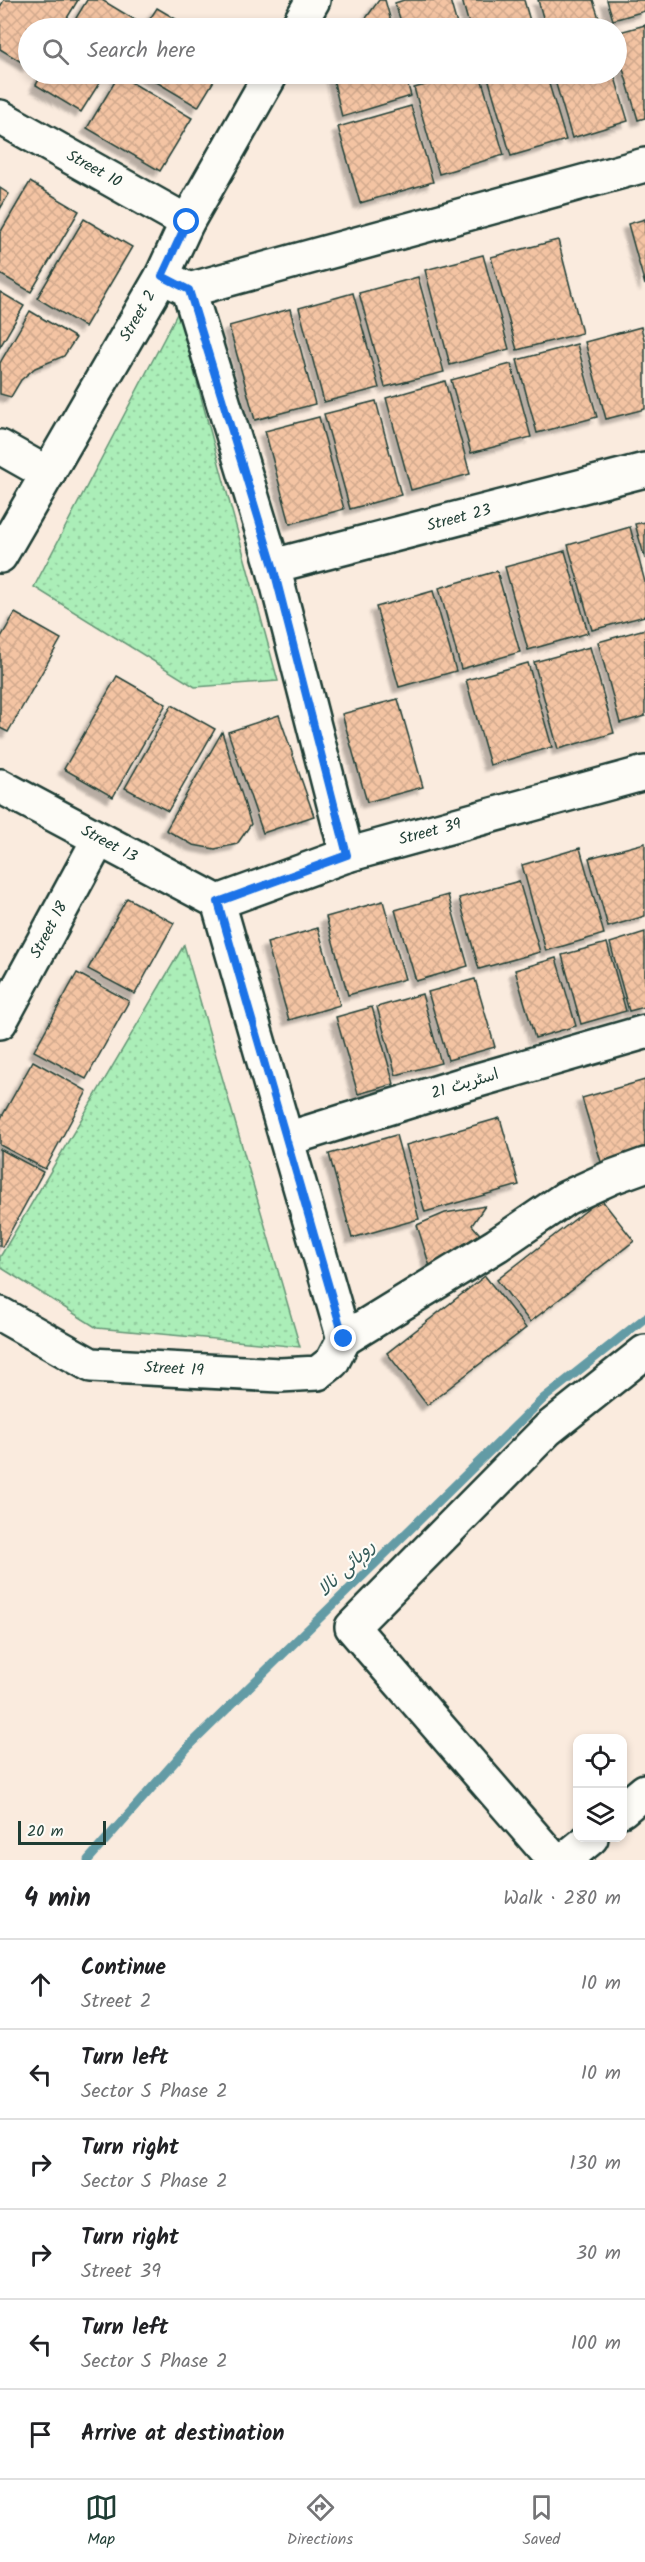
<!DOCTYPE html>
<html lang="en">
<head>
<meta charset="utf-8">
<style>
	:root { --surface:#fff; --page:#f6f6f6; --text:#202124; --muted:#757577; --line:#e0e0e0; --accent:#1f3d34 }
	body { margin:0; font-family:Kalam,"Playpen Sans Arabic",sans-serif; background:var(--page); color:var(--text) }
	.controls { position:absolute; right:18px; bottom:18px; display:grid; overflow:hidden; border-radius:12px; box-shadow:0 3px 9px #0003 }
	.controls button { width:54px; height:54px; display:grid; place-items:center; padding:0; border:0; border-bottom:2px solid var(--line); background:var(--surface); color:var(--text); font:30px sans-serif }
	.scale { position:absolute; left:18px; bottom:15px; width:88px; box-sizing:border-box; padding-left:6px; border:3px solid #1f3d34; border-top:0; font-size:16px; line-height:21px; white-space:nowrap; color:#1f3d34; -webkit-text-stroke:4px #fdfcf7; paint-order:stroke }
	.stop { position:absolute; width:18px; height:18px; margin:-14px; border:4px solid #1a73e8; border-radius:50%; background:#fff }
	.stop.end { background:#1a73e8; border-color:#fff; box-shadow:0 2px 6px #0008 }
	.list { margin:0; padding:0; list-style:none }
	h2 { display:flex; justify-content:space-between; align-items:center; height:78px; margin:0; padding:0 24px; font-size:26px }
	h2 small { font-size:20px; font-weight:400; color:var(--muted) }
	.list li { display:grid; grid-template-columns:39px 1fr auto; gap:18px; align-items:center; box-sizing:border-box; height:90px; padding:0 24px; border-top:2px solid var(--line) }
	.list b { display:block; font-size:22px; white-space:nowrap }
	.list p { margin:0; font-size:20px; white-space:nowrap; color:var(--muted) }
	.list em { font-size:20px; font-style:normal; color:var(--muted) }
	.icon { flex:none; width:33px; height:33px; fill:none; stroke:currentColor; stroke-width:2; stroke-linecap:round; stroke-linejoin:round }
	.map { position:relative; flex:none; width:645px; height:1860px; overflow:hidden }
	.search { position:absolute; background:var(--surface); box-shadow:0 3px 9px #0003; left:18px; right:18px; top:18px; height:66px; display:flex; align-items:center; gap:15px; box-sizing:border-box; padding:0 21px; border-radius:33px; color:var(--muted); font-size:22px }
	.sheet { height:618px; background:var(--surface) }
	nav { display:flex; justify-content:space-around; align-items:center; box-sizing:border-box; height:84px; border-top:2px solid var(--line); background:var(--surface); font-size:16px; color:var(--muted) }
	nav a { display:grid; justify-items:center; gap:3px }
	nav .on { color:var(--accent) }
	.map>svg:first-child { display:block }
</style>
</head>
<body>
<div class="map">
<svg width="645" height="1860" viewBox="0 0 645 1860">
	<defs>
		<pattern id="park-dots" width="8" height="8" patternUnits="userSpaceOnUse" patternTransform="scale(1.5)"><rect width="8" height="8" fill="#abeeb8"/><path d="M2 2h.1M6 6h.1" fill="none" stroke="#93cd9f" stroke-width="1.8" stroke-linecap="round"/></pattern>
		<pattern id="building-cross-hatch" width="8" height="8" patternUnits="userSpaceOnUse" patternTransform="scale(1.5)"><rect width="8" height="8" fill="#f4c4a3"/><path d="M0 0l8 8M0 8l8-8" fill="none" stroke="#d1a98d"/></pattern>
		<filter id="shadow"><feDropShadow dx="-5.5" dy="5.5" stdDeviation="1.5" flood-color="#0004"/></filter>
	</defs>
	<rect width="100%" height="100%" fill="#faebde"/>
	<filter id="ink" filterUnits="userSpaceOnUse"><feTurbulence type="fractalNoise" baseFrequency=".0167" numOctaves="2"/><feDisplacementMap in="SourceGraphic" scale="12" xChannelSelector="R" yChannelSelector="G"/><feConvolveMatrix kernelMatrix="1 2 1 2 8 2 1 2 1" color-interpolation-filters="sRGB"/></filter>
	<g filter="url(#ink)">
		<g fill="url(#park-dots)" stroke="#659676" stroke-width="1.5">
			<path d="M178,312L278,681L195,687L34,587Z"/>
			<path d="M184,945L300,1347L97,1328L0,1267V1257Z"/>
		</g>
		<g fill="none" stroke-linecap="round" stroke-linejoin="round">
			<path stroke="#639ba5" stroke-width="9" d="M88,1860L187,1748L544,1398L645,1318"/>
		</g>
		<g fill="url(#building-cross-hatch)" stroke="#1f3d34" stroke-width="1.5" filter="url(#shadow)">
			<path d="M4,0H78L61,28H28V66L0,49V7Z"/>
			<path d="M87,0H102L137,21L132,28H70Z"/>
			<path d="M379,0H385L393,28H359Z"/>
			<path d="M404,0H450L458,28H403L395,3Z"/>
			<path d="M462,0H524L532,28H470Z"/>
			<path d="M538,0H593L599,18L562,28H546Z"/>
			<path d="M607,0H645V11L613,20Z"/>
			<path d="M157,8L191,28H144Z"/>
			<path d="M645,25V118L638,120L616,45V33Z"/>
			<path d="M42,74H105L81,112L36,85Z"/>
			<path d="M143,74H218L198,107Z"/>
			<path d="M332,74H405L411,96L342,117Z"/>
			<path d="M465,74H480L504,155L439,174L414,88Z"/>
			<path d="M487,74H546L566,140L511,156Z"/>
			<path d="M553,74H614L628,121L572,138Z"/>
			<path d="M119,75L192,118L160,171L87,128Z"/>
			<path d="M411,106L433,182L360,203L338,127Z"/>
			<path d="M30,182L79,211L31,292L0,274V233Z"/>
			<path d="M0,188L9,194L0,209Z"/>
			<path d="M84,219L132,247L85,327L37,298Z"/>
			<path d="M645,219V285L628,224Z"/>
			<path d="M558,240L582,333L517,350L491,257Z"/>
			<path d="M483,255L509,349L450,365L425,270Z"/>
			<path d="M418,277L444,372L385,387L359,293Z"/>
			<path d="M0,292L24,306L0,347Z"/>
			<path d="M353,293L379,388L324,402L299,308Z"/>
			<path d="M290,309L315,404L255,420L229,326Z"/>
			<path d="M30,311L76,338L64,356L35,368L21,380L11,397L0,394V363Z"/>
			<path d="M641,327L645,343V409L606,419L585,342Z"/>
			<path d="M577,344L597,417L537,433L517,360Z"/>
			<path d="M511,364L531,437L471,453L451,380Z"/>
			<path d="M445,381L470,474L411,490L386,398Z"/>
			<path d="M376,401L401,495L350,509L324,414Z"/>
			<path d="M319,417L344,509L290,524L265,431Z"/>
			<path d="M645,522V559L635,524Z"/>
			<path d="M630,527L645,582V616L592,630L568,545Z"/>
			<path d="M565,551L588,633L528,650L505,567Z"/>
			<path d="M497,571L520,652L461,669L439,588Z"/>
			<path d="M433,591L456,671L399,687L376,607Z"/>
			<path d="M15,613L61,639L8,732L0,728V639Z"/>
			<path d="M645,629V716L620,723L598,642Z"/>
			<path d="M590,647L614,733L558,749L534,662Z"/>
			<path d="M528,663L552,747L490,765L466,680Z"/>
			<path d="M117,676L166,704L113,797L64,769Z"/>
			<path d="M398,699L423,787L367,802L342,714Z"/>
			<path d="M172,705L215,729L168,811L125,788Z"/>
			<path d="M279,715L314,816L263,833L228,732Z"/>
			<path d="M222,732L251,824L237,844L215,849L193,845L166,830Z"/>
			<path d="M645,843V916L608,927L589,858Z"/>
			<path d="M580,848L604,934L546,951L522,865Z"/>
			<path d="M519,881L540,952L479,969L459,898Z"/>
			<path d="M448,895L468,966L416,981L395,910Z"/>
			<path d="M127,898L174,923L135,994L88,969Z"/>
			<path d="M383,901L405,979L348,995L326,917Z"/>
			<path d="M318,928L340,1005L289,1020L267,943Z"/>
			<path d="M645,932V1007L629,1011L610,943Z"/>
			<path d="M607,943L626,1011L581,1024L562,955Z"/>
			<path d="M556,958L576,1026L535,1038L515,970Z"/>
			<path d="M77,973L129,1001L86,1079L34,1051Z"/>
			<path d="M475,979L495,1047L448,1060L428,992Z"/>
			<path d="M422,994L441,1063L396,1075L377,1007Z"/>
			<path d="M372,1007L394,1084L358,1094L336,1017Z"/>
			<path d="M33,1061L87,1091L45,1169L0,1145V1120Z"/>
			<path d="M645,1080V1153L602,1165L582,1098Z"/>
			<path d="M500,1118L519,1185L425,1212L406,1145Z"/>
			<path d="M396,1135L419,1219L352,1238L329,1154Z"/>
			<path d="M0,1149L43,1172L2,1247L0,1246Z"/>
			<path d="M601,1199L634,1241L530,1322L497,1280Z"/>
			<path d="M485,1206L472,1225L484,1239L450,1253L440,1270H431L417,1225L445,1213Z"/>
			<path d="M485,1276L526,1328L427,1405L387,1353Z"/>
		</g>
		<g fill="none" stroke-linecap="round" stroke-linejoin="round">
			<g stroke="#1f3d34" stroke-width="38">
				<g id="minor">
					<path d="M297,28L313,0"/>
					<path d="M0,117L187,222"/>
					<path d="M162,276L189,290L273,566L347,855"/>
					<path d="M189,290L645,165"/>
					<path d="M0,447L48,474"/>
					<path d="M0,556L162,276L187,222L271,74"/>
					<path d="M273,566L645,470"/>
					<path d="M0,786L218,902"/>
					<path d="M218,902L344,1339"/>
					<path d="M218,902L347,855L645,773"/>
					<path d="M0,1022L99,839"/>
					<path d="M287,1139L461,1085L645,1032"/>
					<path d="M0,1314L91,1365L280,1375L318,1373L332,1362L344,1339"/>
					<path d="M344,1339L497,1245L566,1198L612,1177L645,1165"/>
					<path d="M622,1810L645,1791"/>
					<path d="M554,1860L352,1627L548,1429L645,1352"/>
					<path d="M564,1860L591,1838"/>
				</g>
			</g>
			<use href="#minor" stroke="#fdfcf7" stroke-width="33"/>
		</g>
	</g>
	<g fill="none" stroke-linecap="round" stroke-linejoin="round" filter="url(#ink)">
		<path stroke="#1a73e8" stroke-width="8" d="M187,222L162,276L189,290L273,566L347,855L218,902L344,1339"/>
	</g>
	<g text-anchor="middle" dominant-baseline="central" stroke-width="4.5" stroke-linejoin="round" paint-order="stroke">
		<g font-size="16" fill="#1f3d34" stroke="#fdfcf7">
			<text transform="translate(94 169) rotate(29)">Street 10</text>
			<text transform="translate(138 316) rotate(-60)">Street 2</text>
			<text transform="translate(459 518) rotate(-15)">Street 23</text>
			<text transform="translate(430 832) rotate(-15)">Street 39</text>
			<text transform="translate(109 844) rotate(28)">Street 13</text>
			<text transform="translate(49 930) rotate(-62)">Street 18</text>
			<text transform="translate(465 1084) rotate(-17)">اسٹریٹ 21</text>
			<text transform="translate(174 1369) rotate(3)">Street 19</text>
		</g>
		<g font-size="18" font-style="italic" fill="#365c5a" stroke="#fdfcf7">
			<text transform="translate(347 1569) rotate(-44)">روہائی نالا</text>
		</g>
	</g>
</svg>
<div class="controls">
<button><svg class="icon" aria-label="locate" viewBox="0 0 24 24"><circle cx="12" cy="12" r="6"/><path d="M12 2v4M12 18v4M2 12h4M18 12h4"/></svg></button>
<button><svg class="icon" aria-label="layers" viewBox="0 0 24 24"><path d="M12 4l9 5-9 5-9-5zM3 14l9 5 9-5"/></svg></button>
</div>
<div class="scale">20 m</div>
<div class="stop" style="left:187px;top:222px"></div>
<div class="stop end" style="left:344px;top:1339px"></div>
<div class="search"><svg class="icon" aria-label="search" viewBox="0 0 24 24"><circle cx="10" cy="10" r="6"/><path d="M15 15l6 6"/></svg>Search here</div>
</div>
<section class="sheet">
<h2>4 min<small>Walk · 280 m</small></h2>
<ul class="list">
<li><svg class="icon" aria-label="ahead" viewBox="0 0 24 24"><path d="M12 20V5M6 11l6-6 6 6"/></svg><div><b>Continue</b><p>Street 2</p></div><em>10 m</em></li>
<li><svg class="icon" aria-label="left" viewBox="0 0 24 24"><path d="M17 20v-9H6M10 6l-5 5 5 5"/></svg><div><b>Turn left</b><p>Sector S Phase 2</p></div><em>10 m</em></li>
<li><svg class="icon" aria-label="right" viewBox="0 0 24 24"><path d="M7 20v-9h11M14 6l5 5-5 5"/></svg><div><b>Turn right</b><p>Sector S Phase 2</p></div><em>130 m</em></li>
<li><svg class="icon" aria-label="right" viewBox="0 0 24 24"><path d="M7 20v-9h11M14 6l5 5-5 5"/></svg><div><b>Turn right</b><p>Street 39</p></div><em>30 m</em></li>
<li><svg class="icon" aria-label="left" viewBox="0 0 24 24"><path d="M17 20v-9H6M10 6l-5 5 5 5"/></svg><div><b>Turn left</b><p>Sector S Phase 2</p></div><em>100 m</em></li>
<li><svg class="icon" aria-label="arrive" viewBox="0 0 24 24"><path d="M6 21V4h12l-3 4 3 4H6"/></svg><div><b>Arrive at destination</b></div></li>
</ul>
</section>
<nav>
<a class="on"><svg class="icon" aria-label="map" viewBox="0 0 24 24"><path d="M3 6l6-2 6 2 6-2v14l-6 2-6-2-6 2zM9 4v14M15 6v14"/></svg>Map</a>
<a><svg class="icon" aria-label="directions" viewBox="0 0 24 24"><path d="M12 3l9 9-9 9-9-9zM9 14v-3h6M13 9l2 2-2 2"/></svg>Directions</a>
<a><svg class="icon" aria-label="saved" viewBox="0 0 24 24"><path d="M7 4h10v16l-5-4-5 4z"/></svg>Saved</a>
</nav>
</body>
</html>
